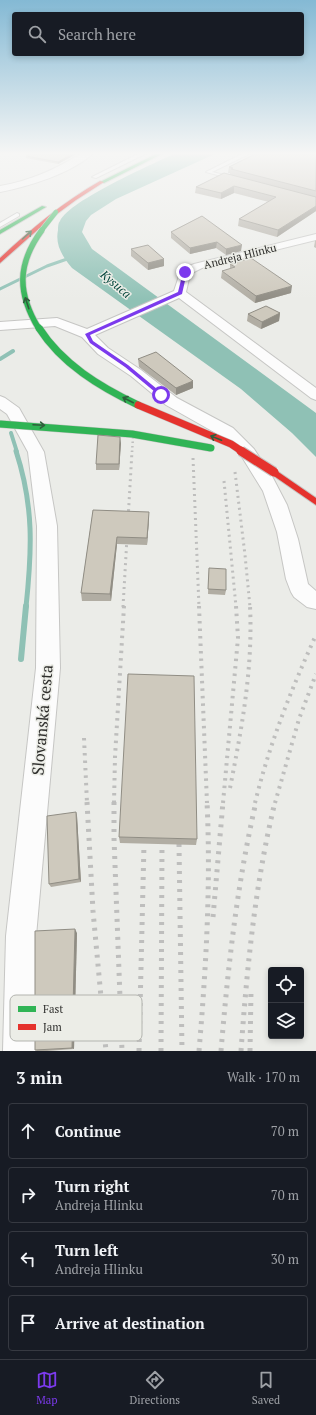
<!DOCTYPE html>
<html lang="en">
<head>
<meta charset="utf-8">
<style>
	:root { --surface:#171b24; --page:#20242c; --text:#f1f3f6; --muted:#9ea1a6; --line:#363941; --accent:#7c3aed }
	body { margin:0; font-family:"PT Serif",serif; background:var(--page); color:var(--text) }
	.controls { position:absolute; right:12px; bottom:12px; display:grid; overflow:hidden; border-radius:4px; box-shadow:0 2px 6px #0003 }
	.controls button { width:36px; height:36px; display:grid; place-items:center; padding:0; border:0; border-bottom:1px solid var(--line); background:var(--surface); color:var(--text); font:20px sans-serif }
	.stop { position:absolute; width:12px; height:12px; margin:-9px; border:3px solid #7c3aed; border-radius:50%; background:#fff }
	.stop.end { background:#7c3aed; border-color:#fff; box-shadow:0 1px 4px #0008 }
	.list { margin:0; padding:0; list-style:none }
	h2 { display:flex; justify-content:space-between; align-items:center; height:52px; margin:0; padding:0 16px; font-size:17px }
	h2 small { font-size:13px; font-weight:400; color:var(--muted) }
	.list li { display:grid; grid-template-columns:26px 1fr auto; gap:12px; align-items:center; box-sizing:border-box; height:56px; margin:0 8px 8px; padding:0 8px; border:1px solid var(--line); border-radius:4px }
	.list b { display:block; font-size:15px; white-space:nowrap }
	.list p { margin:0; font-size:13px; white-space:nowrap; color:var(--muted) }
	.list em { font-size:13px; font-style:normal; color:var(--muted) }
	.icon { flex:none; width:22px; height:22px; fill:none; stroke:currentColor; stroke-width:2; stroke-linecap:round; stroke-linejoin:round }
	.map { position:relative; flex:none; width:316px; height:1051px; overflow:hidden }
	.search { position:absolute; background:var(--surface); box-shadow:0 2px 6px #0003; left:12px; right:12px; top:12px; height:44px; display:flex; align-items:center; gap:10px; box-sizing:border-box; padding:0 14px; border-radius:4px; color:var(--muted); font-size:15px }
	.sheet { height:308px; background:var(--surface) }
	nav { display:flex; justify-content:space-around; align-items:center; box-sizing:border-box; height:56px; border-top:1px solid var(--line); background:var(--surface); font-size:11px; color:var(--muted) }
	nav a { display:grid; justify-items:center; gap:2px }
	nav .on { color:var(--accent) }
	.map>svg:first-child { display:block }
</style>
</head>
<body>
<div class="map">
<svg width="316" height="1051" viewBox="0 0 316 1051">
	<rect width="100%" height="100%" fill="#ebece8"/>
	<path fill="#8fc1b5" d="M176,153H217L116,199L91,215L86,221L82,232L92,249L316,413V457L292,433L241,389L72,268C62,256 55,245 58,230C58,227 58,223 60,221C70,200 153,164 176,153Z"/>
	<g fill="none" stroke-linecap="round" stroke-linejoin="round">
		<path stroke="#8fc1b5" stroke-width="3" d="M0,289L47,266L70,258"/>
		<g stroke="#8fc1b5" stroke-width="4">
			<path d="M0,359L13,351"/>
			<path d="M11,433L17,452"/>
		</g>
		<path stroke="#8fc1b5" stroke-width="5" d="M16,451C34,506 32,550 26,607"/>
		<path stroke="#8fc1b5" stroke-width="6" d="M21,659L26,606"/>
		<g stroke="#c6c6c4" stroke-width="2">
			<g id="lane">
				<path d="M140,153H147L96,178L92,177Z"/>
				<path d="M244,153H251L212,172L233,177V179L206,172Z"/>
				<path d="M17,213L19,214V216L0,227V223Z"/>
			</g>
		</g>
		<g stroke="#c6c6c4" stroke-width="2">
			<g id="street">
				<path d="M82,153H93C73,173 27,187 0,192V186C30,181 56,169 82,153Z"/>
				<path d="M316,234V240L202,268L190,274L186,292L316,388V400L311,398L179,298L95,335L108,348L141,370L177,398L233,428L254,449L273,478L287,505L298,539L308,584L316,591V609L307,607L294,597L291,592L286,579L277,532L263,491L242,457L221,436L166,405L131,376L98,354L82,337L55,326L0,330V322L57,318L87,329L174,291L181,270L194,264Z"/>
				<path d="M0,396L5,398L19,408L44,452L57,526L60,668L36,936L37,1051H3L6,936L36,668L37,526L28,452L7,414L0,409Z"/>
			</g>
		</g>
		<g stroke="#c6c6c4" stroke-width="2">
			<g id="fast">
				<path d="M158,153H164L104,183L100,182Z"/>
				<path d="M42,206L46,207L0,234V230Z"/>
			</g>
		</g>
		<g stroke="#c6c6c4" stroke-width="2">
			<g id="jam">
				<path d="M100,181L104,182L76,200L50,219L0,263V258C31,229 63,202 100,181Z"/>
				<path d="M274,469L316,498V505L271,474L270,472L271,470Z"/>
			</g>
		</g>
		<use href="#lane" fill="#fcfcfc" fill-rule="evenodd"/>
		<use href="#street" fill="#fcfcfc" fill-rule="evenodd"/>
		<use href="#fast" fill="#30b455" fill-rule="evenodd"/>
		<use href="#jam" fill="#e5322d" fill-rule="evenodd"/>
		<path stroke="#bebebd" stroke-width="2.5" stroke-dasharray="1.5 3" stroke-linecap="butt" d="M132,452L133,438"/>
		<g stroke="#bebebd" stroke-width="3" stroke-dasharray="2 4" stroke-linecap="butt">
			<path d="M193,458L199,607"/>
			<path d="M235,472L245,555L250,607"/>
			<path d="M224,481L236,607"/>
			<path d="M123,607L132,451"/>
		</g>
		<g stroke="#bebebd" stroke-width="4" stroke-dasharray="2.5 5" stroke-linecap="butt">
			<path d="M199,606L207,803"/>
			<path d="M84,738L87,803"/>
			<path d="M230,788C242,727 253,668 250,606"/>
			<path d="M114,803L115,757L124,606"/>
			<path d="M223,803L238,638L236,606"/>
			<path d="M255,803C269,745 291,690 316,635"/>
			<path d="M275,803L299,719L316,674"/>
		</g>
		<g stroke="#bebebd" stroke-width="5" stroke-dasharray="3 6" stroke-linecap="butt">
			<path d="M87,802L93,911L106,1051"/>
			<path d="M114,802V838L122,1051"/>
			<path d="M179,844L182,1051"/>
			<path d="M213,917L223,802"/>
			<path d="M139,1051L144,844"/>
			<path d="M161,1051L162,844"/>
			<path d="M199,1051C206,968 211,885 207,802"/>
			<path d="M221,1051C228,967 237,884 256,802"/>
			<path d="M241,1051C247,968 255,884 275,802"/>
			<path d="M250,1051L251,991"/>
		</g>
		<g stroke="#c6c6c4" stroke-width="5.5" stroke-linecap="butt">
			<path id="fast-bridge-far2" d="M41,231L56,212"/>
		</g>
		<g stroke="#c6c6c4" stroke-width="7" stroke-linecap="butt">
			<path id="fast-bridge-far1" d="M39,329C17,293 17,264 42,230"/>
		</g>
		<g stroke="#c6c6c4" stroke-width="8" stroke-linecap="butt">
			<g id="fast-bridge">
				<path d="M39,328C62,364 100,387 138,405"/>
				<path d="M0,424L132,434L211,448"/>
			</g>
		</g>
		<g stroke="#c6c6c4" stroke-width="8" stroke-linecap="butt">
			<path id="jam-bridge-far1" d="M138,405L231,444L243,452"/>
		</g>
		<g stroke="#c6c6c4" stroke-width="11" stroke-linecap="butt">
			<path id="jam-bridge" d="M241,451L274,472"/>
		</g>
		<use href="#fast-bridge-far2" stroke="#30b455" stroke-width="4.5"/>
		<use href="#fast-bridge-far1" stroke="#30b455" stroke-width="5.5"/>
		<use href="#fast-bridge" stroke="#30b455" stroke-width="7"/>
		<use href="#jam-bridge-far1" stroke="#e5322d" stroke-width="7"/>
		<use href="#jam-bridge" stroke="#e5322d" stroke-width="9"/>
	</g>
	<g fill="#b1ada3">
		<path d="M32,153H78L58,164L26,158V156Z"/>
		<path d="M316,153V211L277,237L238,226L239,219L269,202L234,193L221,199L195,193L196,187L230,174V173H228L229,167Z"/>
		<path d="M202,216L241,251L226,255L216,248L190,254L171,238V232Z"/>
		<path d="M316,240V248L314,247L315,241Z"/>
		<path d="M131,249L164,259V266L148,270L131,256Z"/>
		<path d="M230,264L291,293L255,303L221,278L222,271L230,269Z"/>
		<path d="M280,313L279,321L261,329L247,321L248,314Z"/>
		<path d="M138,359L193,388L176,395L139,367Z"/>
		<path d="M121,443L119,470H96V464Z"/>
		<path d="M93,510L149,519L147,545L117,544L111,601H82L81,593Z"/>
		<path d="M209,568L226,590L225,595L208,594Z"/>
		<path d="M76,812L77,816L81,882L51,887L49,884Z"/>
		<path d="M119,837L197,839L196,845L120,843Z"/>
		<path d="M77,933L74,1049L47,1051H37L35,1050Z"/>
	</g>
	<g fill="#908d84">
		<path d="M74,153H78L58,164V162Z"/>
		<path d="M234,186V193L221,199V193Z"/>
		<path d="M316,206V211L277,237L278,230Z"/>
		<path d="M217,242L216,248L190,254V248Z"/>
		<path d="M242,245L241,251L226,255V249Z"/>
		<path d="M164,259V266L148,270V263Z"/>
		<path d="M292,286L291,293L255,303L256,296Z"/>
		<path d="M280,313L279,321L261,329L262,322Z"/>
		<path d="M193,381V388L176,395V388Z"/>
		<path d="M120,437L121,443L119,470V464Z"/>
		<path d="M149,512V519L147,545V538Z"/>
		<path d="M117,537V544L111,601L110,594Z"/>
		<path d="M76,812L77,816L81,882L79,879Z"/>
		<path d="M75,929L77,933L74,1049L72,1048Z"/>
	</g>
	<g fill="#cec9bd" stroke="#908d84">
		<path d="M32,153H74L58,162L26,156Z"/>
		<path d="M257,153H316V191L231,169L233,168L229,167Z"/>
		<path d="M224,173L316,197V206L278,230L239,219L276,197L234,186L221,193L196,187Z"/>
		<path d="M202,216L242,245L226,249L217,242L190,248L171,232Z"/>
		<path d="M148,245L164,259L148,263L131,249Z"/>
		<path d="M251,258L292,286L256,296L222,271L235,267L230,264Z"/>
		<path d="M266,306L280,313L262,322L248,314Z"/>
		<path d="M156,352L193,381L176,388L138,359Z"/>
		<path d="M98,435L120,437L119,464H96Z"/>
		<path d="M93,510L149,512L147,538L117,537L110,594L81,593Z"/>
		<path d="M209,568L226,569V590L208,589Z"/>
		<path d="M128,674L194,676L197,839L119,837Z"/>
		<path d="M76,812L79,879L49,884L47,816Z"/>
		<path d="M75,929L72,1048L35,1050V931Z"/>
	</g>
	<defs><path id="oneway-shaft" d="M-6 0H5M1.5-3L5.5 0L1.5 3" fill="none" stroke-width="1.6" stroke-linecap="round" stroke-linejoin="round"/></defs>
	<g stroke="#2f5e3b">
		<use href="#oneway-shaft" transform="translate(27 235) rotate(-42)"/>
		<use href="#oneway-shaft" transform="translate(27 303) rotate(-108)"/>
		<use href="#oneway-shaft" transform="translate(128 400) rotate(-153)"/>
		<use href="#oneway-shaft" transform="translate(39 425) rotate(3)"/>
		<use href="#oneway-shaft" transform="translate(216 438) rotate(-158)"/>
	</g>
	<linearGradient id="sky" x2="0" y2="1"><stop stop-color="#84b9d4"/><stop offset="0.51" stop-color="#f6f6f5"/><stop offset="1" stop-color="#f6f6f5" stop-opacity="0"/></linearGradient>
	<rect width="316" height="301" fill="url(#sky)"/>
	<path fill="#7c3aed" d="M185,271L187,272L182,294L90,335L93,341L128,365L163,394L164,395L161,397L125,367L90,343L85,334L178,292L183,272Z"/>
	<g text-anchor="middle" dominant-baseline="central" stroke-width="3" stroke-linejoin="round" paint-order="stroke">
		<g font-size="11" fill="#2f2f2d" stroke="#ecede7">
			<text transform="translate(240 256) rotate(-14)">Andreja Hlinku</text>
		</g>
		<g font-size="12" font-style="italic" fill="#08493e" stroke="#ecede7">
			<text transform="translate(116 284) rotate(40)">Kysuca</text>
		</g>
		<g font-size="16" fill="#2f2f2d" stroke="#ecede7">
			<text transform="translate(42 720) rotate(-85)">Slovanská cesta</text>
		</g>
	</g>
	<rect x="10" y="995" width="132" height="46" rx="6" fill="#ecede7" stroke="#b3b4af" stroke-width="1"/>
	<rect x="18" y="1006" width="18" height="6" fill="#30b455"/>
	<rect x="18" y="1024" width="18" height="6" fill="#e5322d"/>
	<g font-size="11" fill="#2f2f2d">
		<text x="43" y="1013">Fast</text>
		<text x="43" y="1031">Jam</text>
	</g>
</svg>
<div class="controls">
<button><svg class="icon" aria-label="locate" viewBox="0 0 24 24"><circle cx="12" cy="12" r="6"/><path d="M12 2v4M12 18v4M2 12h4M18 12h4"/></svg></button>
<button><svg class="icon" aria-label="layers" viewBox="0 0 24 24"><path d="M12 4l9 5-9 5-9-5zM3 14l9 5 9-5"/></svg></button>
</div>
<div class="stop" style="left:161px;top:395px"></div>
<div class="stop end" style="left:185px;top:272px"></div>
<div class="search"><svg class="icon" aria-label="search" viewBox="0 0 24 24"><circle cx="10" cy="10" r="6"/><path d="M15 15l6 6"/></svg>Search here</div>
</div>
<section class="sheet">
<h2>3 min<small>Walk · 170 m</small></h2>
<ul class="list">
<li><svg class="icon" aria-label="ahead" viewBox="0 0 24 24"><path d="M12 20V5M6 11l6-6 6 6"/></svg><div><b>Continue</b></div><em>70 m</em></li>
<li><svg class="icon" aria-label="right" viewBox="0 0 24 24"><path d="M7 20v-9h11M14 6l5 5-5 5"/></svg><div><b>Turn right</b><p>Andreja Hlinku</p></div><em>70 m</em></li>
<li><svg class="icon" aria-label="left" viewBox="0 0 24 24"><path d="M17 20v-9H6M10 6l-5 5 5 5"/></svg><div><b>Turn left</b><p>Andreja Hlinku</p></div><em>30 m</em></li>
<li><svg class="icon" aria-label="arrive" viewBox="0 0 24 24"><path d="M6 21V4h12l-3 4 3 4H6"/></svg><div><b>Arrive at destination</b></div></li>
</ul>
</section>
<nav>
<a class="on"><svg class="icon" aria-label="map" viewBox="0 0 24 24"><path d="M3 6l6-2 6 2 6-2v14l-6 2-6-2-6 2zM9 4v14M15 6v14"/></svg>Map</a>
<a><svg class="icon" aria-label="directions" viewBox="0 0 24 24"><path d="M12 3l9 9-9 9-9-9zM9 14v-3h6M13 9l2 2-2 2"/></svg>Directions</a>
<a><svg class="icon" aria-label="saved" viewBox="0 0 24 24"><path d="M7 4h10v16l-5-4-5 4z"/></svg>Saved</a>
</nav>
</body>
</html>
